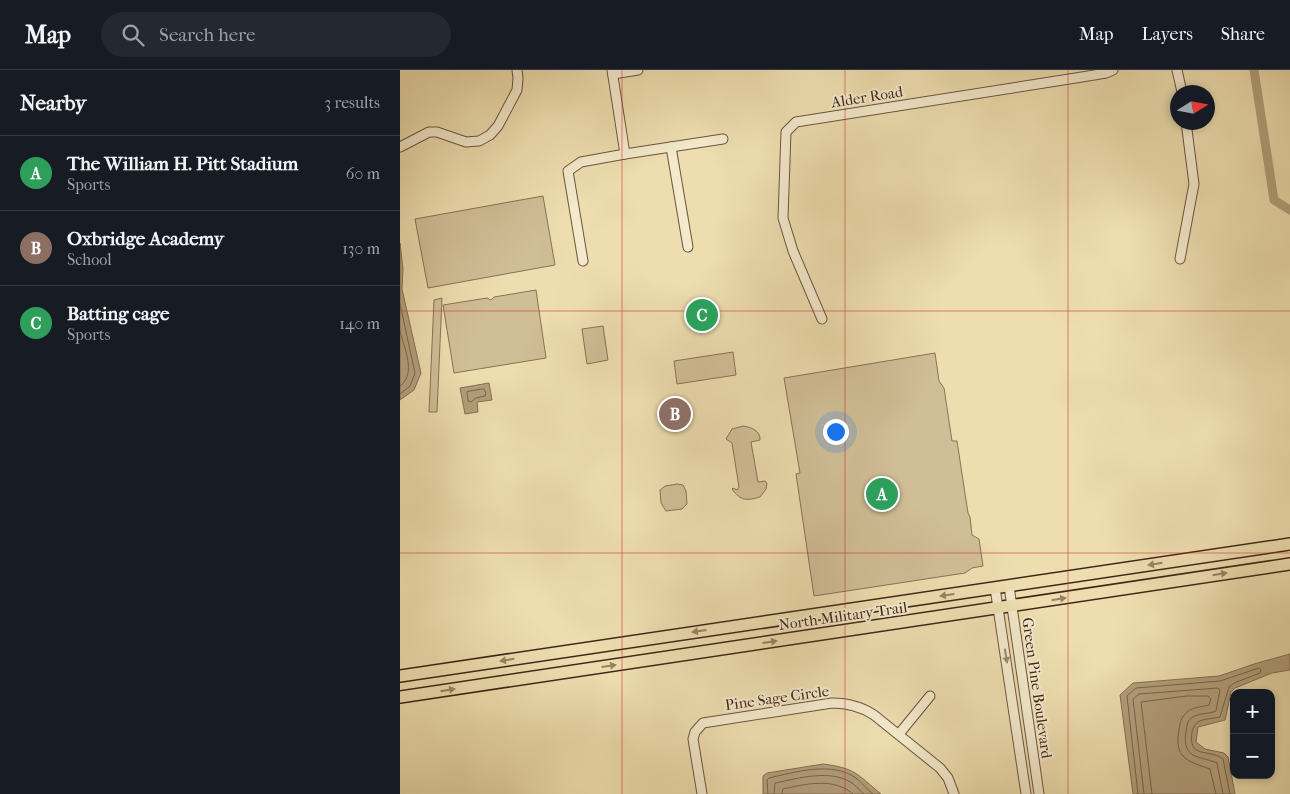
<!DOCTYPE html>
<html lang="en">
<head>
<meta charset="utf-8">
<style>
	:root { --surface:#171b24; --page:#242831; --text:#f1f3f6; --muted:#9ea1a6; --line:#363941; --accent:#c59692 }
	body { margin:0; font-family:"IM FELL French Canon",serif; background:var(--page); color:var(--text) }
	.controls { position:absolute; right:15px; bottom:15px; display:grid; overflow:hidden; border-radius:10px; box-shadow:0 2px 8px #0003 }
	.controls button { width:45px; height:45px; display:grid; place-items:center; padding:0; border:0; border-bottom:1px solid var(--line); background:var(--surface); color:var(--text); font:25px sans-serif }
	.compass { position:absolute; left:770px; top:15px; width:45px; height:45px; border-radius:50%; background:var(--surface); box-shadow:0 2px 8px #0003; rotate:79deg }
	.you { position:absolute; left:435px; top:361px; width:18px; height:18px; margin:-12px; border:4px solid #fff; border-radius:50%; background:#1a73e8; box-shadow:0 0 0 8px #1a73e833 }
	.badge { display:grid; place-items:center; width:32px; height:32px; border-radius:50%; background:var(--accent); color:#fff; font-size:16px; font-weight:700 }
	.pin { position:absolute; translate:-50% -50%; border:2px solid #fff; box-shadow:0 1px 5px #0006 }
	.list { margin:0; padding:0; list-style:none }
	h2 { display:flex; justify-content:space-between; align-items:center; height:65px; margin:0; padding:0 20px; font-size:21px }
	h2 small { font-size:16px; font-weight:400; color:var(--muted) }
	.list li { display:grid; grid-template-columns:32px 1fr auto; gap:15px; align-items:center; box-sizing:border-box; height:75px; padding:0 20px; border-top:1px solid var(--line) }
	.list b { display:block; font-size:19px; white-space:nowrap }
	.list p { margin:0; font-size:16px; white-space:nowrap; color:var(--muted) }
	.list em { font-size:16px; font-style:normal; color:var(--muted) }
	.icon { flex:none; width:28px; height:28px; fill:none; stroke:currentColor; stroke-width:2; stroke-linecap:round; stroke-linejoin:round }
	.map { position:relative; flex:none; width:890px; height:724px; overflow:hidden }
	header { display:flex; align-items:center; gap:30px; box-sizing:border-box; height:70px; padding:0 25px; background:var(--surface); border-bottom:1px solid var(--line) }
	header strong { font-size:24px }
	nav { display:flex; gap:28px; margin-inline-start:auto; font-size:18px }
	.search { width:350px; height:45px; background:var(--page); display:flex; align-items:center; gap:12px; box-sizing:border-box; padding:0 18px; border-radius:28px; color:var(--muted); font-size:19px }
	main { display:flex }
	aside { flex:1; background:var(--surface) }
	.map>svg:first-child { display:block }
</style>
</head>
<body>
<header>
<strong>Map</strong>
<div class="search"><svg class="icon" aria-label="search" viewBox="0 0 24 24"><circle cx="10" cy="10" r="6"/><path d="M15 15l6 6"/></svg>Search here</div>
<nav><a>Map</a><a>Layers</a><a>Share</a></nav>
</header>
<main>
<aside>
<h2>Nearby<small>3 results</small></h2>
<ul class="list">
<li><span class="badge" style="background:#2e9e5b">A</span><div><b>The William H. Pitt Stadium</b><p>Sports</p></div><em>60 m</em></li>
<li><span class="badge" style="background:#8d6e63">B</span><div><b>Oxbridge Academy</b><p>School</p></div><em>130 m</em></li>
<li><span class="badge" style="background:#2e9e5b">C</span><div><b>Batting cage</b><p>Sports</p></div><em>140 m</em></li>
</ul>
</aside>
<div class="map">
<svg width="890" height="724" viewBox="0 0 890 724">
	<rect width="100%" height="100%" fill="#edddaf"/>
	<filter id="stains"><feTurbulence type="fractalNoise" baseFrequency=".004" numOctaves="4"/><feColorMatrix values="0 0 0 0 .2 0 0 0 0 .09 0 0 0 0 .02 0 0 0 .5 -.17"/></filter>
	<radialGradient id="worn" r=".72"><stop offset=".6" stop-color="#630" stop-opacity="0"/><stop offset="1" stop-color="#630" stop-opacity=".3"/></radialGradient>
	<g fill="#d0be96" stroke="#897258">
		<path d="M143,126L155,195L28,218L15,149Z"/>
		<path d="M136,220L146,288L54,303L43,235L87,228L91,230L94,227Z"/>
		<path d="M42,228L37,342H29L34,230Z"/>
		<path d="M315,236L316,249L290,253L288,240Z"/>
		<path d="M203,256L208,290L187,294L182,259Z"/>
		<path d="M333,282L336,305L277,314L274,291Z"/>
		<path d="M535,283L539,311L544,318L552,371H557L568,443L570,447L572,465L579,469L583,496L572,498L565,503L414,526L396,404L400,403L384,308Z"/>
		<path d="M343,356C351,357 361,361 360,370L351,372L358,412L365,411L367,413L366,419L360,427C346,431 341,431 332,419L333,418L337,420L339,417L332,373L326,369L332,359Z"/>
		<path d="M277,414L283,415L286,421L287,434L282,439L266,441L261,433L260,420L265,416Z"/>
	</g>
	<g fill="#b39f7c" stroke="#866f54">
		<path d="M0,173L3,199L2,219L21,303L14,320L0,330Z"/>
		<path d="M89,313L92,330L77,332L78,342L65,344L60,318Z"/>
		<path d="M890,584V600L872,603L835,618L831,622L825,650L798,657L796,672L805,679L824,683L828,687L835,724H733L720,625L733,613L819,606L854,594Z"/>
		<path d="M423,694C455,698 457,704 481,724H363V706L367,703Z"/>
	</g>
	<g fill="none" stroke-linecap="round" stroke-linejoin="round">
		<g stroke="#7a634a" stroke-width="1">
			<path d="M0,234L15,303L10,316L0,324"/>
			<path d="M0,261C4,278 17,304 0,316"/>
			<path d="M84,319L86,323L85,326L76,328L71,332L68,331L67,322Z"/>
			<path d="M368,724L367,710L369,708C395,702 432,691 456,708C462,713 467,719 473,724"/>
			<path d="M374,724L375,713C399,708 431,699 452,713C456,716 460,721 464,724"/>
			<path d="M382,724L383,719C406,714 434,707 453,724"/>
			<path d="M738,724L727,626L736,618L820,611L859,598L861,600L860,603L834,613L829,617L820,647C808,650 795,647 792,662C788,690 809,678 823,689L830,724"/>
			<path d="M744,724L733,629L739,624L818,618L820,620L816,641C809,644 799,643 793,647C787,650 787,656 786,661C782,690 798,685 817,693L823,724"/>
			<path d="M752,724L741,632L787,626H808L811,629L809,635C802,637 793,637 787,642C781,647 780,653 779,660C774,688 787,691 810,699L816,724"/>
		</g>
		<path stroke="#b39f7c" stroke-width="9" d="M854,0L874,130L890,140"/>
		<g stroke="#6d543e" stroke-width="11">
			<g id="minor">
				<path d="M777,0L782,22"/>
				<path d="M213,4L238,0"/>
				<path d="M0,77L29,62H37L66,72L79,71L90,65L98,56L117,20L118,8L117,0"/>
				<path d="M271,77L288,177"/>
				<path d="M225,84L323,69"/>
				<path d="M780,189L794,114L786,52"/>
				<path d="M183,191L168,101L181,92L225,84L212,0"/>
				<path d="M422,249L393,181L383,148L386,62L396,52L682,7L706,3L713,0"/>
				<path d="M609,516L639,724"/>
				<path d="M595,518L626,724"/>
				<path d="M499,664L530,626"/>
				<path d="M302,724L293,669L295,662L303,653L432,633C446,633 462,637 474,645L540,698L548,708L554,724"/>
			</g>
		</g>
		<g stroke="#422719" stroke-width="14">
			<g id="major">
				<path d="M0,606L890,474"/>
				<path d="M0,627L890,494"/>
			</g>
		</g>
		<use href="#minor" stroke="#f3e9cb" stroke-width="9"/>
		<use href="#major" stroke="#edddaf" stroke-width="11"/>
	</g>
	<defs><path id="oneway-solid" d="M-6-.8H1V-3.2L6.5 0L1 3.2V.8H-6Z" transform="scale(1.25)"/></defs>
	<g fill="#988264">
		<use href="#oneway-solid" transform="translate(755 494) rotate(171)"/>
		<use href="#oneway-solid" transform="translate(820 504) rotate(-9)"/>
		<use href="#oneway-solid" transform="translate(547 525) rotate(172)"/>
		<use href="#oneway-solid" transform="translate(659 529) rotate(-9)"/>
		<use href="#oneway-solid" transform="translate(299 561) rotate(172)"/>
		<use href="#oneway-solid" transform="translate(370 572) rotate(-8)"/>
		<use href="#oneway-solid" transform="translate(107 590) rotate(171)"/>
		<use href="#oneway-solid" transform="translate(209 596) rotate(-8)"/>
		<use href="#oneway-solid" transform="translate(48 620) rotate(-9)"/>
	</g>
	<use fill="#9a8872" href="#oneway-solid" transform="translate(606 586) rotate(81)"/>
	<path fill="none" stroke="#d62828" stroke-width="1" stroke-opacity="0.55" d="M222,0V724M445,0V724M668,0V724M0,241H890M0,483H890"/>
	<g text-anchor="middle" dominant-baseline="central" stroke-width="4" stroke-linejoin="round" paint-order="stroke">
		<g font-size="15" fill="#422719" stroke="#f3e9cb">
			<text transform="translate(467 27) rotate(-9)">Alder Road</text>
			<text transform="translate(443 546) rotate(-8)">North Military Trail</text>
			<text transform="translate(637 618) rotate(82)">Green Pine Boulevard</text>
			<text transform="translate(377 628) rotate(-8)">Pine Sage Circle</text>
		</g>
	</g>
	<rect width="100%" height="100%" filter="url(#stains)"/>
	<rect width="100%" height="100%" fill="url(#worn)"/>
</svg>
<div class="controls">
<button>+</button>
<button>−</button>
</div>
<svg class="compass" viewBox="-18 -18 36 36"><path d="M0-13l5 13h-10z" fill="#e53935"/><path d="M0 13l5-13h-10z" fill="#9ea1a6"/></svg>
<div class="you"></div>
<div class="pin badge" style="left:482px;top:424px;background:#2e9e5b">A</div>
<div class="pin badge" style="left:275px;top:344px;background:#8d6e63">B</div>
<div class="pin badge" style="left:302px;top:245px;background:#2e9e5b">C</div>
</div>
</main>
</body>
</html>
